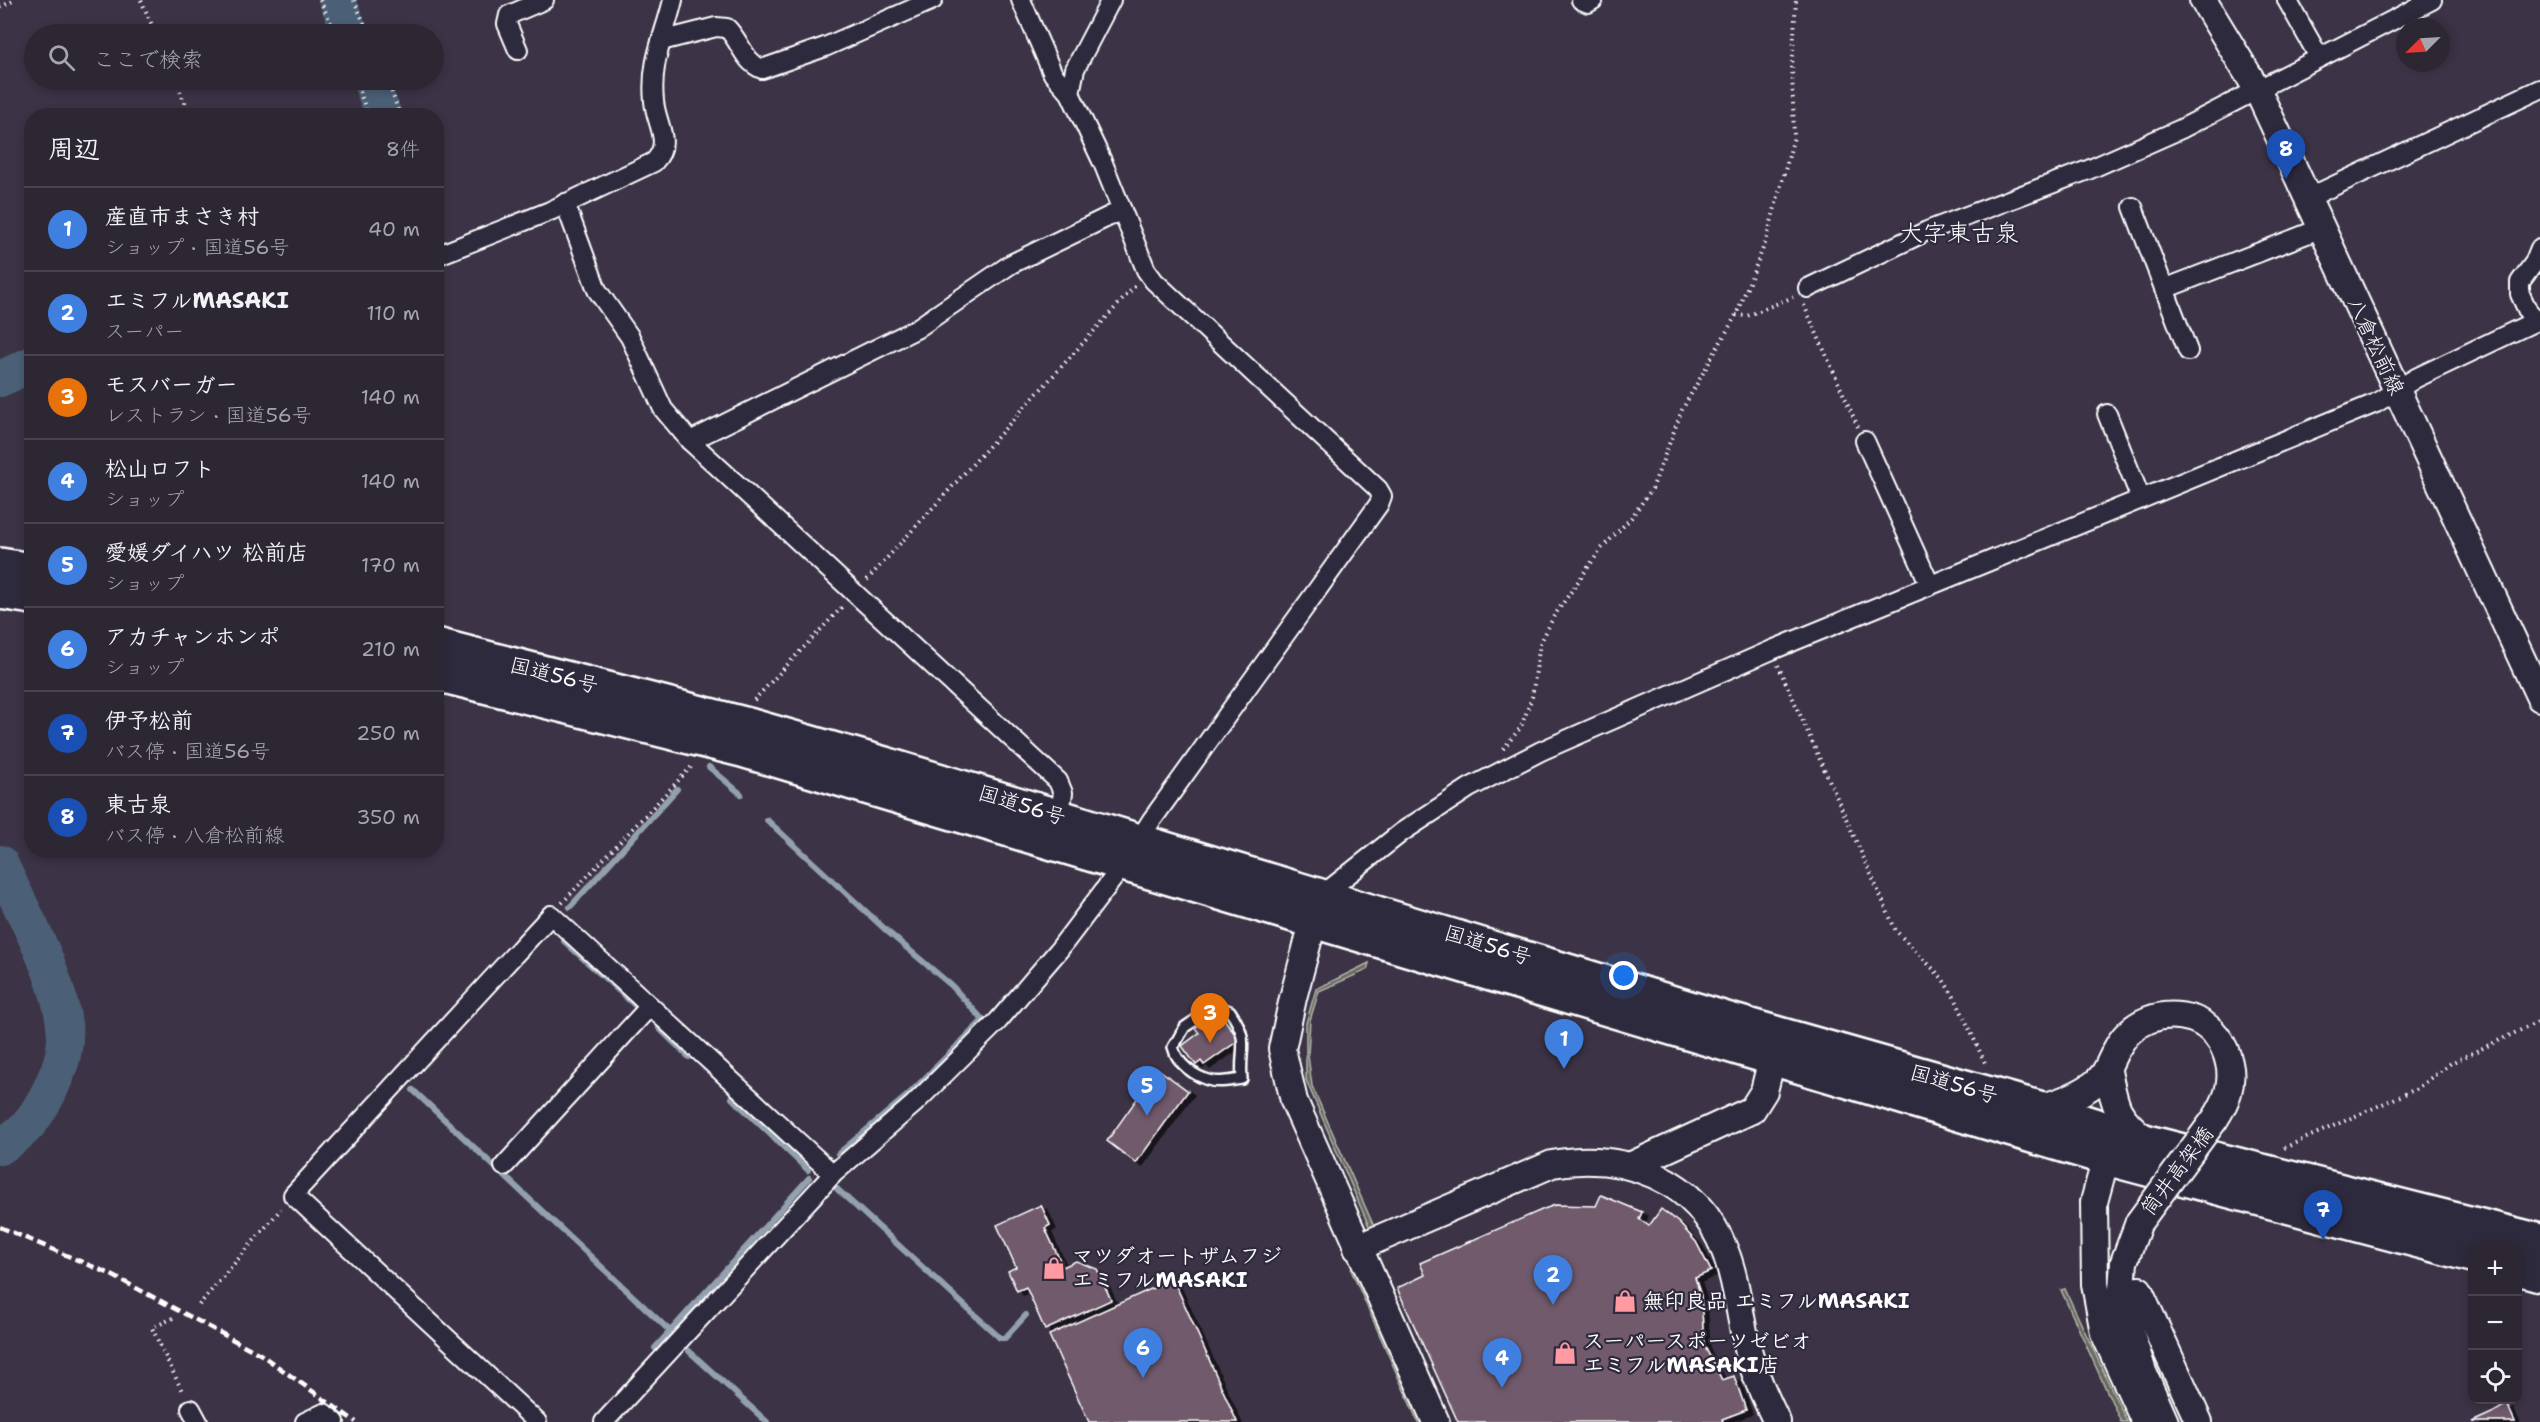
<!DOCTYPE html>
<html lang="ja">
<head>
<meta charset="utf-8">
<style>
	:root { --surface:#2d2734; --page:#393340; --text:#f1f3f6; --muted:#a7a5ac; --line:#48444f; --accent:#d93025 }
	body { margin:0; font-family:"Shantell Sans","Klee One",sans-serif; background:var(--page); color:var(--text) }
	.controls { position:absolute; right:18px; bottom:18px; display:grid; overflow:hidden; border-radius:12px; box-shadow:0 3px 9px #0003 }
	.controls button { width:54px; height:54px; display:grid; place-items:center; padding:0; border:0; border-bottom:2px solid var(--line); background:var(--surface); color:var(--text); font:30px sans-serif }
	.compass { position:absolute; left:2396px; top:18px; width:54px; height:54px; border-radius:50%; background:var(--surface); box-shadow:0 3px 9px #0003; rotate:246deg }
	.you { position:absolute; left:1624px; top:976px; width:21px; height:21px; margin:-15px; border:4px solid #fff; border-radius:50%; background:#1a73e8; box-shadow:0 0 0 9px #1a73e833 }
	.badge { display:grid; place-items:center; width:39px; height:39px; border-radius:50%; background:var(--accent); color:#fff; font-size:20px; font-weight:700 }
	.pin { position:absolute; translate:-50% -50px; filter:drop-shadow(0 2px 3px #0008) }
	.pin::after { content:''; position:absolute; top:32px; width:21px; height:18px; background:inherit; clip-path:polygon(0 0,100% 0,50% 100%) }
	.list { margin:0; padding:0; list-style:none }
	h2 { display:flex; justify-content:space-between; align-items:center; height:78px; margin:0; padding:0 24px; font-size:26px }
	h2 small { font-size:20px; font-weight:400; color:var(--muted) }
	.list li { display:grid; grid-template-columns:39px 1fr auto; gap:18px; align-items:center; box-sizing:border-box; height:84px; padding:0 24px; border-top:2px solid var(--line) }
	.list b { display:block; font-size:22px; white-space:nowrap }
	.list p { margin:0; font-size:20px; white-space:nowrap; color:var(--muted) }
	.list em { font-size:20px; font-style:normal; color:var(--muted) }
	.icon { flex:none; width:33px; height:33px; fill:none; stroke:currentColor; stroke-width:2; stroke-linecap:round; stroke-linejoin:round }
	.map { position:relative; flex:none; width:2540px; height:1422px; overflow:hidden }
	.search { position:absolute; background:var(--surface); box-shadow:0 3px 9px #0003; left:24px; top:24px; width:420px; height:66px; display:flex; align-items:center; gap:15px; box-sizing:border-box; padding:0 21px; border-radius:33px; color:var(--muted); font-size:22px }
	.panel { position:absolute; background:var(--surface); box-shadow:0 3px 9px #0003; left:24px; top:108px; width:420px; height:750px; border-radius:24px }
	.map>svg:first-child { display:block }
</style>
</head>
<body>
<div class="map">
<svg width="2540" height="1422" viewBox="0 0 2540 1422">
	<defs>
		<filter id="shadow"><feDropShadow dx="6" dy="4" stdDeviation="0" flood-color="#0009"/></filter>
	</defs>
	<rect width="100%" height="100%" fill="#3c3446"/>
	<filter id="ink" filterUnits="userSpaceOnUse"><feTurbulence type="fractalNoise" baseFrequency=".0167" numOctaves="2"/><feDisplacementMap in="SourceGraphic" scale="12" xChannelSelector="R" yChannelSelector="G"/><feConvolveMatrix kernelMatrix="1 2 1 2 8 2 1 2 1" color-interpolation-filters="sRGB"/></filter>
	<g filter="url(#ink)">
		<g fill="#676a5c" stroke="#b3b4ae" stroke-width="1.5">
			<path d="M1369,963L1367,970L1319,991L1310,1020L1308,1055L1312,1086L1375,1229L1371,1231L1306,1080V1023L1316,989Z"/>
			<path d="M1355,1269L1423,1422H1418L1351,1270Z"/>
			<path d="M2065,1289L2127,1422H2121L2061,1290Z"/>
		</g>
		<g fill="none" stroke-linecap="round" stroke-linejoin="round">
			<g stroke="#93a0ad" stroke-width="6">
				<path d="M709,767L741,794"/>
				<path d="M767,820L888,932L952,986L983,1020L908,1095L838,1154"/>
				<path d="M570,907L677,789"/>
				<path d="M564,941L639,1009"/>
				<path d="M659,1028L689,1057"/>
				<path d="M413,1090L670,1331"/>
				<path d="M732,1098L808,1170"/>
				<path d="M837,1189L1000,1338H1005L1026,1315"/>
				<path d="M655,1348L809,1178"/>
				<path d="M689,1351L767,1422"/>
			</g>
			<g stroke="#4b6176" stroke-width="36">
				<path d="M337,0L351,34"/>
				<path d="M370,80L384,116"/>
				<path d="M0,379L32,364"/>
				<path d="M0,863C23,914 64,981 65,1038C65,1057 56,1077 48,1094C34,1120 26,1131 0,1147"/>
			</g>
		</g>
		<g fill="#715a6c" stroke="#fff" stroke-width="1.5" filter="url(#shadow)">
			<path d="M1207,1016L1212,1023L1222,1016L1239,1040L1204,1065L1201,1061L1196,1065L1182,1046L1199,1033L1193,1025Z"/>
			<path d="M1158,1069L1188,1091L1136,1163L1107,1141Z"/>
			<path d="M1601,1195L1642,1212L1639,1219L1649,1226L1661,1209L1679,1223L1696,1242L1711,1271L1695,1278L1701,1296L1704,1345L1722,1380L1734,1376L1746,1410L1722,1419L1723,1422H1458L1397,1288L1425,1275L1420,1263L1544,1209L1555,1205L1596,1206Z"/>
			<path d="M1041,1205L1050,1225L1045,1228L1063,1267L1076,1261L1097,1269L1111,1300L1045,1330L1026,1287L1017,1291L1008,1271L1016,1267L997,1225Z"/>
			<path d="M1173,1279L1237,1422H1089L1049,1335Z"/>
			<path d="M2507,1404L2515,1422H2472L2494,1412Z"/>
		</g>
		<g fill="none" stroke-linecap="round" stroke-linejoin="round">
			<g stroke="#fff" stroke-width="14">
				<path id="lane" d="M1216,1006L1230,1011C1251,1042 1239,1047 1242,1079C1233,1080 1221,1083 1212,1081C1195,1077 1177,1064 1173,1047L1185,1027Z"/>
			</g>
			<g stroke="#fff" stroke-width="22">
				<g id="street">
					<path d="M1581,0L1588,3L1593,0"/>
					<path d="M2287,0L2319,57"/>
					<path d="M661,41L716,27L727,28C741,42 743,61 762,69L825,47L933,0"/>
					<path d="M518,50L507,24L509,15L544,0"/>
					<path d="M1070,93L1075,69L1111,0"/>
					<path d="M2308,198L2540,89"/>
					<path d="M565,203L597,290L630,337L663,409L690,441L1058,781L1063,793L1058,825"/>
					<path d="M2133,207L2188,351"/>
					<path d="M436,256L550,211L654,162C673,142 656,125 654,101C650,61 664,38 673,0"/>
					<path d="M1808,288L1927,231L2088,170L2181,129L2432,0"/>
					<path d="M2164,289L2322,228"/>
					<path d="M2533,322L2520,294V282L2534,263L2540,248"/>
					<path d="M2107,414L2141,499"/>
					<path d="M690,441L916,329L1011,264L1122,210"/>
					<path d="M1865,441L1930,585"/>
					<path d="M1321,896L1402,832L1469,788L1541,751L1772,650L2376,403L2416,378L2540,319"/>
					<path d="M504,1166L650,1006"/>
					<path d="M191,1409L198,1422"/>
					<path d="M305,1422L324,1413L335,1422"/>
					<path d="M537,1422L293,1195L551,915L833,1174"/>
					<path d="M604,1422L833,1174L914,1104L998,1021L1058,951L1124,864L1151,821L1379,504L1382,496L1378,489L1154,281L1146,270L1103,163L1070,93L1053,74L1021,0"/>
				</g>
			</g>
			<g stroke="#fff" stroke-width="30">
				<g id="secondary">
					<path d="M2203,0L2257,89L2540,698"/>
					<path d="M1318,904L1293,998L1282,1049L1294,1101L1436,1422"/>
					<path d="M2108,1071C2115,1107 2116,1116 2145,1139"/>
					<path d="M2039,1108C2058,1103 2078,1096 2094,1084C2107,1074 2108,1065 2116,1050C2131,1021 2162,1009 2193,1019C2212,1026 2225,1043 2229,1063C2234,1084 2226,1102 2215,1119"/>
					<path d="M2106,1158L2094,1202L2095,1284L2104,1333L2145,1422"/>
					<path d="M1632,1165L1752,1110L1764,1091L1772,1059"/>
					<path d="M2139,1222L2124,1262L2121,1303L2143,1372L2165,1422"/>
					<path d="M1357,1248L1552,1164C1624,1151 1697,1178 1725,1251C1737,1281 1739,1314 1747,1345C1753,1372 1765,1397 1777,1422"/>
					<path d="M2139,1290L2199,1422"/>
				</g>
			</g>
			<g stroke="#fff" stroke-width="38">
				<g id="highway">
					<path d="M0,565L32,570"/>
					<path d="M0,592L32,597"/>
					<path d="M436,645L752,726L885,764L1726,1019L2039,1108L2151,1143L2540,1241"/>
					<path d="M436,674L742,750L2106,1158L2472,1255"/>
					<path d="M2518,1268L2540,1274"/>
				</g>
			</g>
			<g stroke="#fff" stroke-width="4" stroke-dasharray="1.5 4.5" stroke-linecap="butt">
				<path d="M141,0L156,34"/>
				<path d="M320,0L336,34"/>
				<path d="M354,0L369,34"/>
				<path d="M0,7L15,0"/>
				<path d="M175,80L191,116"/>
				<path d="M356,80L368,116"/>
				<path d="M388,80L400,116"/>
				<path d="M1804,305L1858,427"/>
				<path d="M1736,315L1747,316L1793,297"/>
				<path d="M867,580L1135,286"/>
				<path d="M1778,665L1896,931L1942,978L1956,1000L1986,1065"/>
				<path d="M754,700L844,605"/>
				<path d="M1503,749L1521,727L1532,697L1540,644L1554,616L1601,549L1631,518L1652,489L1682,410L1736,315L1766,241L1794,137L1792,67L1796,0"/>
				<path d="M562,903L693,765"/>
				<path d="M2284,1148L2416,1089L2451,1063L2540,1021"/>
				<path d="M199,1305L281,1209"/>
				<path d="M173,1318L152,1328L183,1393"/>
			</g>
			<use href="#lane" stroke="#2f2a3d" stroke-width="9"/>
			<use href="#street" stroke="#2f2a3d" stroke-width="18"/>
			<use href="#secondary" stroke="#2f2a3d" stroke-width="26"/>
			<use href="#highway" stroke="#2f2a3d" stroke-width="33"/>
			<path stroke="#fff" stroke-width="4.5" stroke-dasharray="9 4.5" stroke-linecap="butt" d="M0,1227L108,1273L260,1354L356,1422"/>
			<g stroke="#fff" stroke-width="30" stroke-linecap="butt">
				<path id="secondary-bridge" d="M2139,1222L2215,1119"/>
			</g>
			<use href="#secondary-bridge" stroke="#2f2a3d" stroke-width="26"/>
		</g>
	</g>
	<defs>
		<g id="shop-bare" transform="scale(1.8)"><path d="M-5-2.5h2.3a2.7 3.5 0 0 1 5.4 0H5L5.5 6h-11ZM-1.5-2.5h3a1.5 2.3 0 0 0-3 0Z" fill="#ff9aa2" stroke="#2f2a3d" stroke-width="2.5" paint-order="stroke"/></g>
	</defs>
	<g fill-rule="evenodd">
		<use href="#shop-bare" x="1054" y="1268"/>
		<use href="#shop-bare" x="1625" y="1301"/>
		<use href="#shop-bare" x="1565" y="1353"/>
	</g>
	<g text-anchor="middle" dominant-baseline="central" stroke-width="4.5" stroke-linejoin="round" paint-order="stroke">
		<g font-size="21" fill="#fff" stroke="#2f2a3d">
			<text transform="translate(2376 346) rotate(65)">八倉松前線</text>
			<text transform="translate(554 675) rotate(14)">国道56号</text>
			<text transform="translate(1022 805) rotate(17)">国道56号</text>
			<text transform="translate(1488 945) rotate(17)">国道56号</text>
			<text transform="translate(1954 1084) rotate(16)">国道56号</text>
			<text transform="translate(2177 1171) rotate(-53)">筒井高架橋</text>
		</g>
		<g font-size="21" font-weight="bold" fill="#fff" stroke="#2f2a3d" text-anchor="start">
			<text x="1072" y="1256">マツダオートザムフジ<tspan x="1072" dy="24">エミフルMASAKI</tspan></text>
			<text x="1643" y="1301">無印良品 エミフルMASAKI</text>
			<text x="1583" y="1341">スーパースポーツゼビオ<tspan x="1583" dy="24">エミフルMASAKI店</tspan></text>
		</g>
		<g font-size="24" fill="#fff" stroke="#2f2a3d">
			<text x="1959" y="233">大字東古泉</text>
		</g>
	</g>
</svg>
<div class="controls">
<button>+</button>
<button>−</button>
<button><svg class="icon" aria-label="locate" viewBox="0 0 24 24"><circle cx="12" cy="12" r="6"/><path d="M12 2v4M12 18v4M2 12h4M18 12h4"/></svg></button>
</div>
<svg class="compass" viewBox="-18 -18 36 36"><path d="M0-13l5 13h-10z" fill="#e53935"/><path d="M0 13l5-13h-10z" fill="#a7a5ac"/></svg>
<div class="you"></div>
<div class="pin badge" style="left:1564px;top:1069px;background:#3f7fe0">1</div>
<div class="pin badge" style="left:1553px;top:1305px;background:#3f7fe0">2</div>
<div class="pin badge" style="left:1210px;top:1043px;background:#e8710a">3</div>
<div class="pin badge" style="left:1502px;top:1388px;background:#3f7fe0">4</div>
<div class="pin badge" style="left:1147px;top:1116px;background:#3f7fe0">5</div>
<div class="pin badge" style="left:1143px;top:1378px;background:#3f7fe0">6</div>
<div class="pin badge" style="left:2323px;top:1240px;background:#1a4fb4">7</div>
<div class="pin badge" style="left:2286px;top:179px;background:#1a4fb4">8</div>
<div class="search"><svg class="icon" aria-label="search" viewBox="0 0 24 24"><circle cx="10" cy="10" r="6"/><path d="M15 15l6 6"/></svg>ここで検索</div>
<section class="panel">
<h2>周辺<small>8件</small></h2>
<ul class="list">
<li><span class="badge" style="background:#3f7fe0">1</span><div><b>産直市まさき村</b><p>ショップ · 国道56号</p></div><em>40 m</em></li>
<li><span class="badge" style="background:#3f7fe0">2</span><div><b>エミフルMASAKI</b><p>スーパー</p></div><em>110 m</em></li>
<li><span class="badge" style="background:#e8710a">3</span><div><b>モスバーガー</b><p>レストラン · 国道56号</p></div><em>140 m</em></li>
<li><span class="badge" style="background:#3f7fe0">4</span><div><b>松山ロフト</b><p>ショップ</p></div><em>140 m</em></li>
<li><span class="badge" style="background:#3f7fe0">5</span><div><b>愛媛ダイハツ 松前店</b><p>ショップ</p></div><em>170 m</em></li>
<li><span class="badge" style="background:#3f7fe0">6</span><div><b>アカチャンホンポ</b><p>ショップ</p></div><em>210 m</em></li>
<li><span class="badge" style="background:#1a4fb4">7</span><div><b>伊予松前</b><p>バス停 · 国道56号</p></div><em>250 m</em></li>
<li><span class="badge" style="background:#1a4fb4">8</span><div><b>東古泉</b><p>バス停 · 八倉松前線</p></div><em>350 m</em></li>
</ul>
</section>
</div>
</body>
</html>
